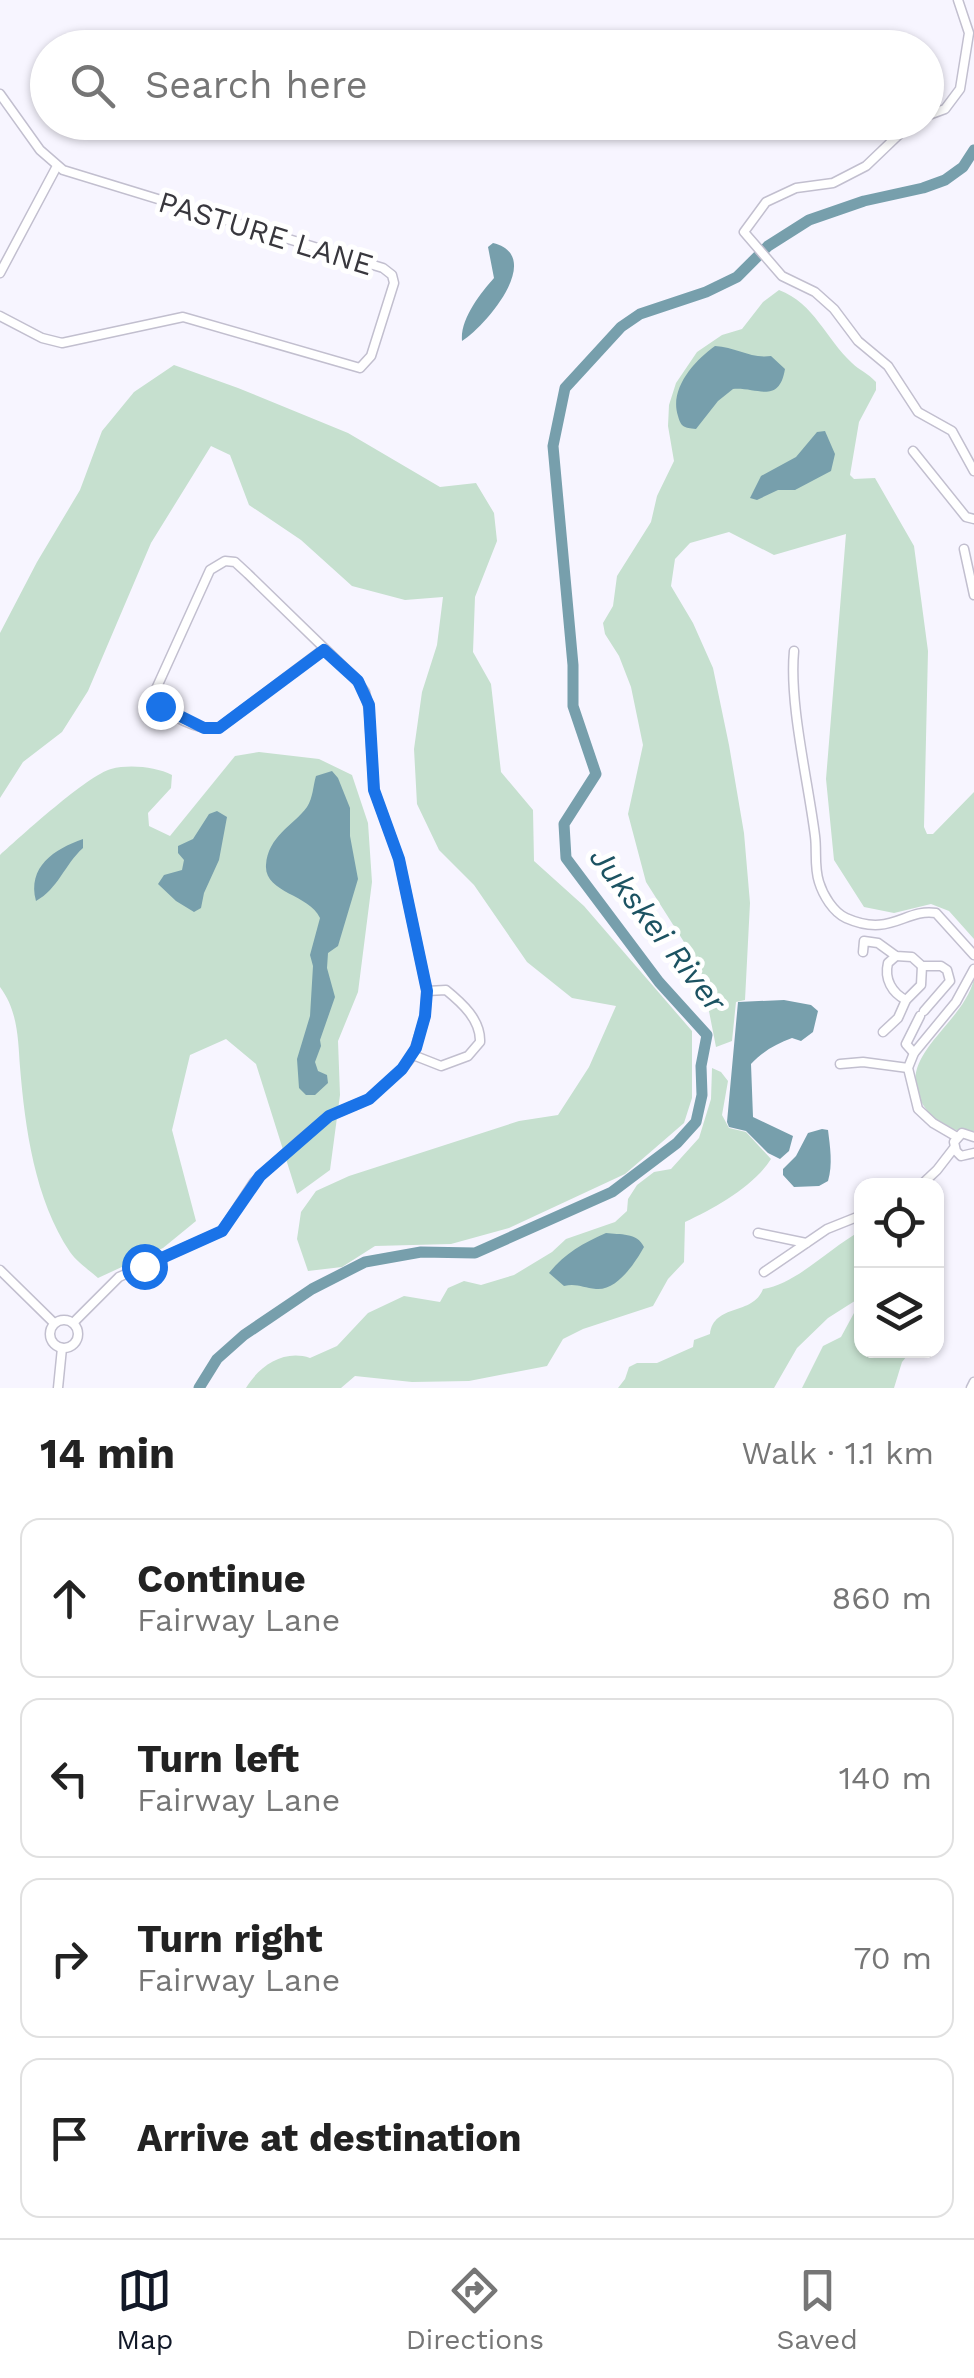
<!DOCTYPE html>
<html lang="en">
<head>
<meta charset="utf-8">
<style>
	:root { --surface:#fff; --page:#f2f2f2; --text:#222; --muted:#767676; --line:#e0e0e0; --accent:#111827 }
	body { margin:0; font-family:"Work Sans",sans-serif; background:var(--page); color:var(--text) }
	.controls { position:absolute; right:30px; bottom:30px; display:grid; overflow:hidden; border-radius:20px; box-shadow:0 2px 8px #0004 }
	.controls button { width:90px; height:90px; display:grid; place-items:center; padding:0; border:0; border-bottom:2px solid var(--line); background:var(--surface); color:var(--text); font:50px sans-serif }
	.stop { position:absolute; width:30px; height:30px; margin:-22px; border:8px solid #1a73e8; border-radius:50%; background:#fff }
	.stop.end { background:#1a73e8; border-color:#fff; box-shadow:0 2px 10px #0008 }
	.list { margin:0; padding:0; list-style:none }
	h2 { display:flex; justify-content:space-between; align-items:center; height:130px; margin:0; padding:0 40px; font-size:42px }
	h2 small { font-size:32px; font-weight:400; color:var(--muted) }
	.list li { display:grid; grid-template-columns:65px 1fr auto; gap:30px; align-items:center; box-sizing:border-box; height:160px; margin:0 20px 20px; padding:0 20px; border:2px solid var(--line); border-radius:20px }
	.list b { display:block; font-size:38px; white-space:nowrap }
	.list p { margin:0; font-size:32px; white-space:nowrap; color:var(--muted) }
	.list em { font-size:32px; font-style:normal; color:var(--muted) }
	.icon { flex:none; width:55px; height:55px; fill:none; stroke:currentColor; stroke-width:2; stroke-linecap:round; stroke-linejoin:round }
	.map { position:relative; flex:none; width:974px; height:1388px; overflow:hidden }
	.search { position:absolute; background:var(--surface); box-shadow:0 2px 8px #0004; left:30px; right:30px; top:30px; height:110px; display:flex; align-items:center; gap:25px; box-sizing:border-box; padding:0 35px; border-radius:55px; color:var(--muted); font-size:38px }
	.sheet { height:850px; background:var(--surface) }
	nav { display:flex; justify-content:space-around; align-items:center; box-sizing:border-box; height:140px; border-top:2px solid var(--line); background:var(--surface); font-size:28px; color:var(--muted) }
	nav a { display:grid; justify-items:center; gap:5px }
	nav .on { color:var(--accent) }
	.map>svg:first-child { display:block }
</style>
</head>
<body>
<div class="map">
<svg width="974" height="1388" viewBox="0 0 974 1388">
	<rect width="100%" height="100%" fill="#f7f5ff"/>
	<g fill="#c6e0cf">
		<path d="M779,290C814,303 826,339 852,363C859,370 868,373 876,382V390L859,422L850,475L854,479L875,478L914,546L928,651L924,827L927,834H933L974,792V939L949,911L931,904L894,913L864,907L834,860L826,779L846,534L774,555L729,532L690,543L675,559L671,586L693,623L713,668L729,745L744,833L750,903L745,1000L736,1002L732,1041L716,1047L706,996L684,942L646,882L628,814L643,745L631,687L619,656L605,634L603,623L613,606L617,576L651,522L657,496L674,461L668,426L669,405L676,383L697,352L722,335L742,329L763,302Z"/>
		<path d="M174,365L238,388L348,433L440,487L476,483L494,513L497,541L475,597L473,652L491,684L501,772L533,810L534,861L584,906L692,1031V1098L684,1123L625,1174L509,1228L451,1244L375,1246L342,1267L308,1271L297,1239L301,1212L316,1191L349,1176L519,1121L558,1115L589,1067L616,1006L572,998L527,962L474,885L439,850L417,804L414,749L422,692L437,645L443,597L405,600L352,586L301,540L249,505L230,455L211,446L151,543L88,691L62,732L23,762L0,798V633L37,562L80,490L102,431L134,392Z"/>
		<path d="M259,752L319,759L352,775L368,823L372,882L358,992L338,1041L340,1095L330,1170L297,1194L256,1064L226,1039L190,1055L172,1130L196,1221L163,1248L98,1278C89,1270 77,1262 70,1252C35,1200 25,1128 20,1067C18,1039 18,1011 0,987V855C21,836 88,775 111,769C130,764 156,767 172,775L171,788L148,813L149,826L170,836L235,756Z"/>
		<path d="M974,979V1131C953,1131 940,1129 926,1109C888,1058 962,1028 974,979Z"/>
		<path d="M712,1068L721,1072L728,1081L722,1115L729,1128L746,1132L771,1159C754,1186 715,1208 685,1222L684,1262L668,1279L653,1306L583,1329L563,1339L547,1366L469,1381L412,1382L355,1376L341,1388H246C259,1366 284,1349 310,1358L337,1346L368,1313L404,1296L440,1302L448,1288L464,1281L481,1285L514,1275L552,1252L566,1239L615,1222L627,1211L628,1199L637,1185L654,1172L671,1169L699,1138L711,1099Z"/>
		<path d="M861,1231V1297L828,1318L797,1348L774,1388H618L625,1379L629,1367L637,1363H657L693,1347L694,1340L710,1334C714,1303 753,1316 763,1289C797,1284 830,1247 861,1231Z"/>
		<path d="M861,1307L862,1350L911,1351L902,1362L894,1388H802L823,1346L841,1337L854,1313Z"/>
	</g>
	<g fill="#779fac">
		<path d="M493,243C546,256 485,327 462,341C460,319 480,294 494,278L488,247Z"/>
		<path d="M715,346C736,347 751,359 771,356L785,369C779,405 757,387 733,389L718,401L696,429C684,428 681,427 678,416C669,389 694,361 715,346Z"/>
		<path d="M825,431L835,454L831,471L795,490H778L757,500L750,498L761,476L796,457L817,432Z"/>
		<path d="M332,771L338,778L350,808V836L358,879L338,946L328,953L327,968L335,997L320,1040L321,1046L315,1062L318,1071L327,1075L328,1083L315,1095H306L299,1088L297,1059L310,1016L313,966L310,955L320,918C309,894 264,893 266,865C268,836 293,826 307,807C313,798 313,786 316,776Z"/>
		<path d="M217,811L227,817L219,860L204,893L201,908L194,912L176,901L158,884L164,875L182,870L184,860L178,853V846L193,839L209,814Z"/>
		<path d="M83,839V848C65,864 58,889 36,901C27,867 54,849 83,839Z"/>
		<path d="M784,1000L811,1005L818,1011L813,1032L801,1041L792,1038C776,1044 763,1051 751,1064L753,1117L793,1136L789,1151L780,1159L768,1153L746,1131L729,1127L727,1122L738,1002Z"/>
		<path d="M822,1129L828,1130C830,1146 833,1165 828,1181L819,1186L794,1187L783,1175V1169L796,1156L808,1133Z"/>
		<path d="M606,1233C620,1235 637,1232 644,1247C635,1263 617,1291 596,1289C583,1288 577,1283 564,1286L549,1273C564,1254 583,1243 606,1233Z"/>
	</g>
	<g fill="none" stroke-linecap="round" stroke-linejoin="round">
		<path stroke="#779fac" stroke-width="11" d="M199,1388L217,1359L244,1335L312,1289L365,1262L421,1252L475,1253L612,1192L677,1143L696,1122L702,1095L701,1066L707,1035L659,982L566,858L564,824L596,774L573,706V665L553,446L565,388L621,327L640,314L706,292L737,277L768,246L809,220L864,201L923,188L945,180L963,167L974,150"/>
		<g stroke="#c2bfcf" stroke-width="11">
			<g id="minor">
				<path d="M0,94L40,150L63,170L383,268L392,275L394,283L371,356L360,368L183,317L62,343L42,338L0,316"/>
				<path d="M926,116L945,109L960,89L969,33L958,0"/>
				<path d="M912,122L866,166L833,183L796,188L766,202L744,232L782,276L815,292L834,309L858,341L888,366L918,412L952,431L974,471"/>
				<path d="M0,273L57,166"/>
				<path d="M913,451L966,517L974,519"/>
				<path d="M964,549L974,595"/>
				<path d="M794,651C789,704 808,780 815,836C817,851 814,867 819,882C823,895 833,912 846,918C891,938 905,908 936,913L974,955"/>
				<path d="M863,952L864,941L878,943L896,956L912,957L922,966H941L947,970L950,981L924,1011"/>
				<path d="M896,956L888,963C884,979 892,993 906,1000"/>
				<path d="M883,1032L898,1018L906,1000L921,985L922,966"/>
				<path d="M914,1053L906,1044L920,1016"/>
				<path d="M413,1055L441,1066L468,1056L480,1042C481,1020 462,1003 446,990L427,991"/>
				<path d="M840,1064L863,1062L908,1068"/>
				<path d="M957,1137L933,1123L918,1109L908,1068L914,1053L956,1002L974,969"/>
				<path d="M974,1137L962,1133L954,1142L956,1151L961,1156L974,1153"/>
				<path d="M920,1186L937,1170L954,1148"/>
				<path d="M758,1233L806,1243"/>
				<path d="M0,1270L54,1323"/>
				<path d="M764,1272L827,1229L862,1215"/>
				<circle cx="64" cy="1334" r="14"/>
				<path d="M73,1323L119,1277L222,1231L254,1182L298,1142L329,1116L369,1099L402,1069L413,1055L425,1017L427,991L399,859L374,790L369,710L365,692L354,677L248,574L235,562L225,561L210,570L156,689L155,700C168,716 199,731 219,728L324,649"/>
				<path d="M58,1388L62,1348"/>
				<path d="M971,1388L974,1382"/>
			</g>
		</g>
		<use href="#minor" stroke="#fff" stroke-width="8"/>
	</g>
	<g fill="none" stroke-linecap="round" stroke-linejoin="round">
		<path stroke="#1a73e8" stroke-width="12" d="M144,1266L222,1231L260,1176L329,1116L369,1099L402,1069L416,1048L425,1016L427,991L399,859L374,790L369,705L358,681L324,650L219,728H204L160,706"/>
	</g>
	<g text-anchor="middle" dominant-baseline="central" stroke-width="10" stroke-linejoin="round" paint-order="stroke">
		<g font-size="30" fill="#38373d" stroke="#fff">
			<text transform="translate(266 233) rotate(17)">PASTURE LANE</text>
		</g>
		<g font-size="32" font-style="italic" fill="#1c5362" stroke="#fff">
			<text transform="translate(658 929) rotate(52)">Jukskei River</text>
		</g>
	</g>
</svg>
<div class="controls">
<button><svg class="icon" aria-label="locate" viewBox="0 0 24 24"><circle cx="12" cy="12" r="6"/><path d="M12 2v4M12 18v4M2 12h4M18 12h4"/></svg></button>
<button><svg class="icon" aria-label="layers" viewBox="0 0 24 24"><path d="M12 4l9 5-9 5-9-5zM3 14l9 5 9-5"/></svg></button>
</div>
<div class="stop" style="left:144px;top:1266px"></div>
<div class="stop end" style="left:160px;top:706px"></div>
<div class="search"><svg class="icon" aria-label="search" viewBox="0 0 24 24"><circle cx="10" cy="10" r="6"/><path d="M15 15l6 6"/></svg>Search here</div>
</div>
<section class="sheet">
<h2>14 min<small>Walk · 1.1 km</small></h2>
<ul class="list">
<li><svg class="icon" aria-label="ahead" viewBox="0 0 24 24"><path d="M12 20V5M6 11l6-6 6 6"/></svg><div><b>Continue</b><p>Fairway Lane</p></div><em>860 m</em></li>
<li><svg class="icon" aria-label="left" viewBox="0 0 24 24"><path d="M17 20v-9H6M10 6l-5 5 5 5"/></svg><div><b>Turn left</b><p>Fairway Lane</p></div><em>140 m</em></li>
<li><svg class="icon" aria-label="right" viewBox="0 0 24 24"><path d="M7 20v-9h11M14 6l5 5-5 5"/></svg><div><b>Turn right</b><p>Fairway Lane</p></div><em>70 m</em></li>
<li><svg class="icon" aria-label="arrive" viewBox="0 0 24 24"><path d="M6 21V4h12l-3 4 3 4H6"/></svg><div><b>Arrive at destination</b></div></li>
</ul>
</section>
<nav>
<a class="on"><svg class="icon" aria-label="map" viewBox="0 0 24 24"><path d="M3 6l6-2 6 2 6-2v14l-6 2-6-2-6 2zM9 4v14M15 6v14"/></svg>Map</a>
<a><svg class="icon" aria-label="directions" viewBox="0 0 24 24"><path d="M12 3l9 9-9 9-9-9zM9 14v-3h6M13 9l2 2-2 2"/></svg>Directions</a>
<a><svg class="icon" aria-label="saved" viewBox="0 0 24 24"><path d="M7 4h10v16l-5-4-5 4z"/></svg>Saved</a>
</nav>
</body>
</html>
